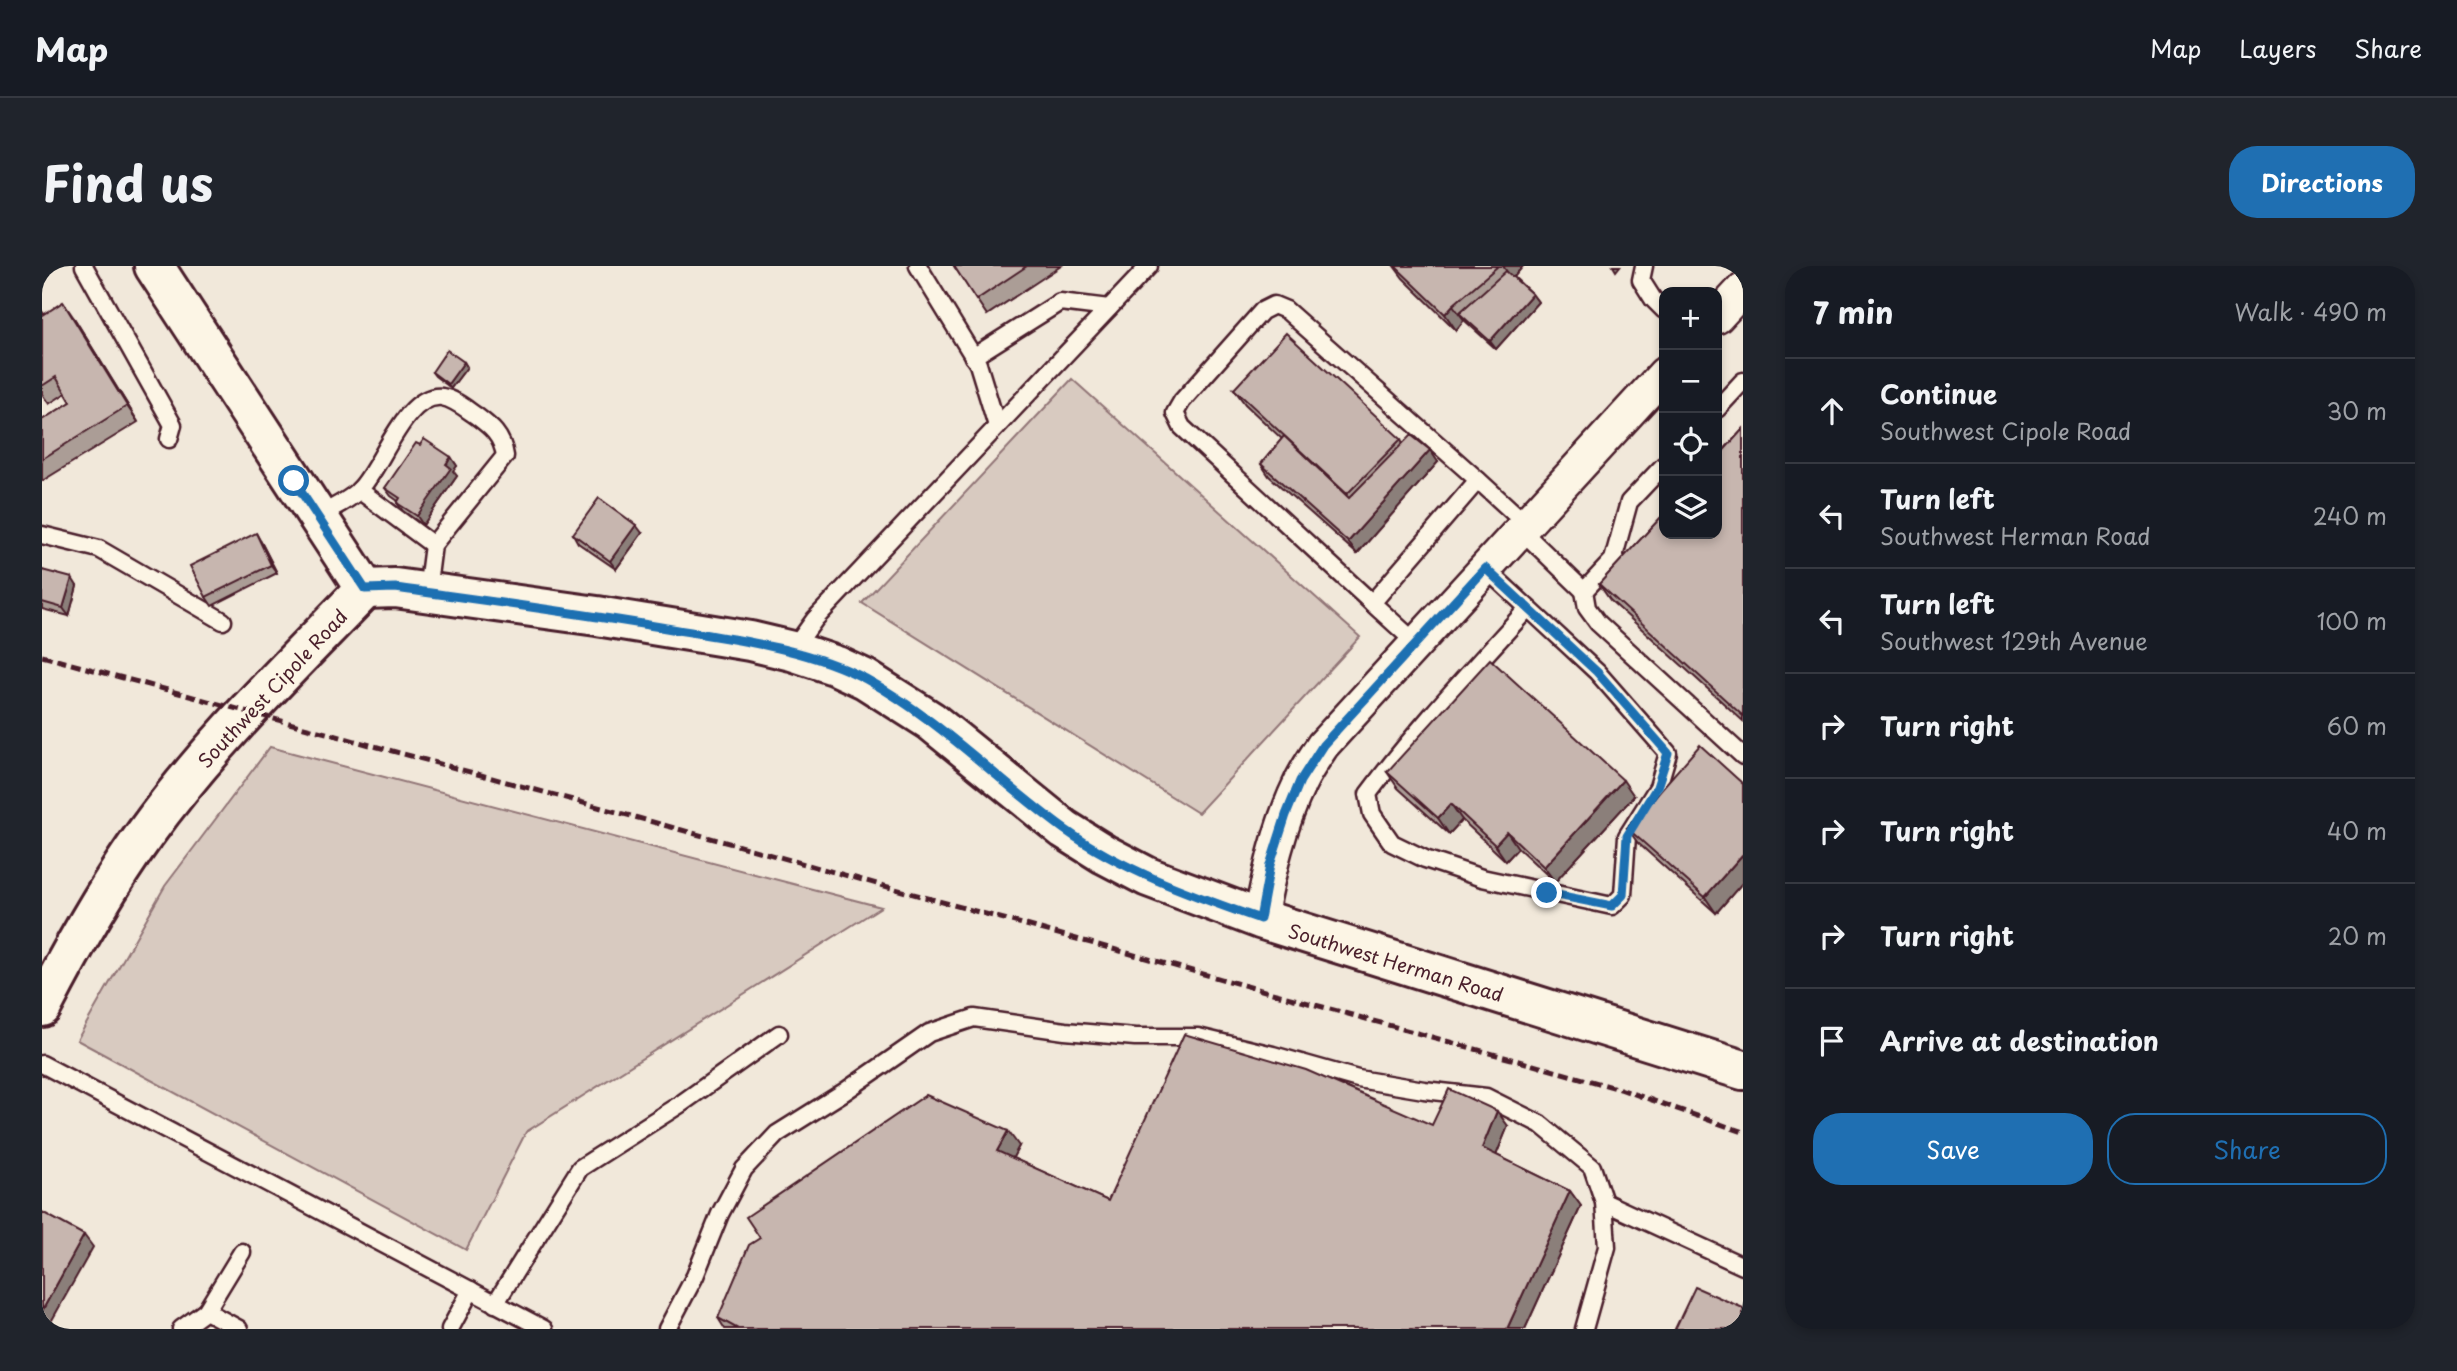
<!DOCTYPE html>
<html lang="en">
<head>
<meta charset="utf-8">
<style>
	:root { --surface:#171b24; --page:#20242c; --text:#f1f3f6; --muted:#9ea1a6; --line:#363941; --accent:#1f6fb2 }
	body { margin:0; font-family:"Playpen Sans",sans-serif; background:var(--page); color:var(--text) }
	.controls { position:absolute; right:21px; top:21px; display:grid; overflow:hidden; border-radius:14px; box-shadow:0 4px 10px #0003 }
	.controls button { width:63px; height:63px; display:grid; place-items:center; padding:0; border:0; border-bottom:2px solid var(--line); background:var(--surface); color:var(--text); font:35px sans-serif }
	.stop { position:absolute; width:21px; height:21px; margin:-16px; border:5px solid #1f6fb2; border-radius:50%; background:#fff }
	.stop.end { background:#1f6fb2; border-color:#fff; box-shadow:0 2px 7px #0008 }
	.list { margin:0; padding:0; list-style:none }
	h2 { display:flex; justify-content:space-between; align-items:center; height:91px; margin:0; padding:0 28px; font-size:30px }
	h2 small { font-size:23px; font-weight:400; color:var(--muted) }
	.list li { display:grid; grid-template-columns:46px 1fr auto; gap:21px; align-items:center; box-sizing:border-box; height:105px; padding:0 28px; border-top:2px solid var(--line) }
	.list b { display:block; font-size:26px; white-space:nowrap }
	.list p { margin:0; font-size:23px; white-space:nowrap; color:var(--muted) }
	.list em { font-size:23px; font-style:normal; color:var(--muted) }
	.actions { display:flex; gap:14px; padding:21px 28px }
	.actions a { flex:1; padding:16px 0; border:2px solid var(--accent); border-radius:28px; text-align:center; font-size:24px; color:var(--accent) }
	.actions .main { background:var(--accent); color:#fff }
	.icon { flex:none; width:38px; height:38px; fill:none; stroke:currentColor; stroke-width:2; stroke-linecap:round; stroke-linejoin:round }
	.map { position:relative; flex:none; width:1701px; height:1063px; overflow:hidden; border-radius:28px }
	header { display:flex; align-items:center; gap:42px; box-sizing:border-box; height:98px; padding:0 35px; background:var(--surface); border-bottom:2px solid var(--line) }
	header strong { font-size:33px }
	nav { display:flex; gap:38px; margin-inline-start:auto; font-size:24px }
	.intro { display:flex; align-items:center; justify-content:space-between; box-sizing:border-box; height:168px; padding:0 42px }
	h1 { margin:0; font-size:49px }
	.button { padding:18px 32px; border-radius:28px; background:var(--accent); color:#fff; font-size:24px; font-weight:700 }
	main { display:flex; gap:42px; padding:0 42px }
	aside { flex:1; background:var(--surface); border-radius:28px; box-shadow:0 4px 10px #0003 }
	.map>svg:first-child { display:block }
</style>
</head>
<body>
<header>
<strong>Map</strong>
<nav><a>Map</a><a>Layers</a><a>Share</a></nav>
</header>
<div class="intro"><h1>Find us</h1><a class="button">Directions</a></div>
<main>
<div class="map">
<svg width="1701" height="1063" viewBox="0 0 1701 1063">
	<rect width="100%" height="100%" fill="#f1e8da"/>
	<filter id="ink" filterUnits="userSpaceOnUse"><feTurbulence type="fractalNoise" baseFrequency=".0143" numOctaves="2"/><feDisplacementMap in="SourceGraphic" scale="14" xChannelSelector="R" yChannelSelector="G"/><feConvolveMatrix kernelMatrix="1 2 1 2 8 2 1 2 1" color-interpolation-filters="sRGB"/></filter>
	<g filter="url(#ink)">
		<g fill="#d8cac0" stroke="#917476" stroke-width="2">
			<path d="M1030,113L1318,371L1156,547L820,337Z"/>
			<path d="M228,481L839,641L484,866L424,984L35,774L123,620Z"/>
		</g>
		<g fill="none" stroke-linecap="round" stroke-linejoin="round">
			<g stroke="#4a1f2b" stroke-width="21">
				<g id="lane">
					<path d="M42,0L131,159L127,173"/>
					<path d="M876,0L936,98L955,160"/>
					<path d="M1602,0L1599,14L1611,33L1622,44"/>
					<path d="M931,91L1018,36L1067,42"/>
					<path d="M1675,143L1701,115"/>
					<path d="M317,224L391,279"/>
					<path d="M276,250C289,242 307,235 317,224C340,202 362,127 400,131C412,133 423,142 433,149C449,161 460,169 463,190L391,279L385,326"/>
					<path d="M1479,264L1542,325L1571,294L1587,236L1622,199"/>
					<path d="M0,269L57,283L181,355"/>
					<path d="M1443,302L1555,406L1626,487L1616,521L1585,570L1581,629L1570,640L1440,612L1383,593L1350,577L1330,548L1326,528C1375,462 1431,403 1486,342"/>
					<path d="M1542,325L1545,342L1556,357L1701,490"/>
					<path d="M1330,337L1140,161L1133,147L1140,135L1220,45L1232,39L1244,44L1436,214"/>
					<path d="M1374,377L1330,337L1436,214L1484,258"/>
					<path d="M750,385L773,353L1107,0"/>
					<path d="M0,798L502,1063"/>
					<path d="M1562,936L1701,1000"/>
					<path d="M453,1038L538,902L640,837L737,768"/>
					<path d="M164,1045L200,986"/>
					<path d="M139,1063L164,1045L197,1063"/>
					<path d="M408,1063L429,1024"/>
					<path d="M625,1063L653,1010L678,948L702,903L735,868L802,826L887,767L932,752L1023,765L1093,771H1156L1231,789L1316,813L1382,824L1444,831L1498,858L1550,901L1562,936L1565,981L1542,1063"/>
				</g>
			</g>
			<g stroke="#4a1f2b" stroke-width="37">
				<g id="street">
					<path d="M1675,51L1701,23"/>
					<path d="M1218,653C1227,607 1237,560 1258,517C1264,504 1273,491 1281,479L1622,108"/>
				</g>
			</g>
			<g stroke="#4a1f2b" stroke-width="44">
				<g id="secondary">
					<path d="M112,0L323,323"/>
					<path d="M323,323L353,322L555,350L708,375L750,385L795,400L823,413L889,455L1022,563L1062,588L1106,611L1218,653L1701,804"/>
					<path d="M0,741C31,681 64,622 103,568C167,479 247,402 323,323"/>
				</g>
			</g>
			<use href="#lane" stroke="#fcf5e5" stroke-width="16"/>
			<use href="#street" stroke="#fcf5e5" stroke-width="32"/>
			<use href="#secondary" stroke="#fcf5e5" stroke-width="38"/>
			<path stroke="#4a1f2b" stroke-width="5" stroke-dasharray="10 5" stroke-linecap="butt" d="M0,390L520,531L1578,823L1701,866"/>
		</g>
		<g fill="#ab9d96" stroke="#4a1f2b" stroke-width="2">
			<path d="M912,0H1019L945,49Z"/>
			<path d="M1352,0H1481L1472,11L1490,28L1496,36L1454,83L1422,54L1414,64L1361,12Z"/>
			<path d="M0,45L2,48L32,52L96,156L0,215V154L29,136L24,127L7,138L0,128Z"/>
			<path d="M422,96L425,101L409,122L393,110L390,106Z"/>
			<path d="M1192,123L1359,173L1361,177L1396,196L1315,288L1227,210L1219,198L1240,173L1203,138Z"/>
			<path d="M1701,163V455L1568,334L1557,318Z"/>
			<path d="M378,179L409,191L415,200L411,205L415,210L381,259L361,245L355,237L356,235L349,230L343,222Z"/>
			<path d="M600,267L574,303L536,277L531,268Z"/>
			<path d="M219,276L235,307L170,340L164,331Z"/>
			<path d="M0,304L35,320L27,350L0,343Z"/>
			<path d="M1345,506L1592,530L1513,616L1476,582L1464,595L1420,554L1407,568L1356,522Z"/>
			<path d="M1701,518V616L1674,647L1596,577L1585,562Z"/>
			<path d="M1390,859L1466,860L1454,889L1528,925L1539,940L1483,1063H683L676,1052L718,972L977,880L970,892L1066,935Z"/>
		</g>
		<g fill="#8b7f7a" stroke="#4a1f2b" stroke-width="2">
			<path d="M1461,0H1481L1470,13Z"/>
			<path d="M1571,0H1578L1574,5Z"/>
			<path d="M1490,28L1496,36L1454,83L1448,75Z"/>
			<path d="M21,36L32,52L96,156L85,140Z"/>
			<path d="M1411,39L1422,54L1414,64L1403,48Z"/>
			<path d="M422,96L425,101L409,122L406,118Z"/>
			<path d="M1388,184L1396,196L1315,288L1306,276Z"/>
			<path d="M409,191L415,200L411,205L415,210L381,259L375,250Z"/>
			<path d="M594,259L600,267L574,303L568,295Z"/>
			<path d="M214,267L219,276L235,307L229,299Z"/>
			<path d="M30,312L35,320L27,350L21,342Z"/>
			<path d="M1581,514L1592,530L1513,616L1502,601Z"/>
			<path d="M1409,538L1420,554L1407,568L1396,552Z"/>
			<path d="M1465,566L1476,582L1464,595L1453,579Z"/>
			<path d="M1701,588V616L1674,647L1663,631Z"/>
			<path d="M1455,845L1466,860L1451,897L1440,882Z"/>
			<path d="M966,865L977,880L966,901L955,885Z"/>
			<path d="M1528,925L1539,940L1483,1063H1465Z"/>
			<path d="M42,969L51,981L5,1063H0V1045Z"/>
		</g>
		<g fill="#c7b6af" stroke="#4a1f2b" stroke-width="2">
			<path d="M912,0H985L934,34Z"/>
			<path d="M1353,0H1456L1411,39L1403,48Z"/>
			<path d="M1464,5L1490,28L1448,75L1417,47Z"/>
			<path d="M21,36L85,140L0,193V154L29,136L14,111L0,120V47L1,49Z"/>
			<path d="M1244,67L1359,173L1305,228L1192,123Z"/>
			<path d="M405,84L422,96L406,118L390,106Z"/>
			<path d="M1701,163V450L1557,318L1622,248V268H1675V192Z"/>
			<path d="M1369,169L1388,184L1306,276L1219,198L1242,170L1307,232Z"/>
			<path d="M382,173L409,191L404,198L409,202L375,250L355,237L358,232L343,222L374,177L378,179Z"/>
			<path d="M557,232L594,259L568,295L531,268Z"/>
			<path d="M214,267L229,299L164,331L148,300Z"/>
			<path d="M0,304L30,312L21,342L0,336Z"/>
			<path d="M1448,393L1581,514L1502,601L1465,566L1453,579L1409,538L1396,552L1345,506Z"/>
			<path d="M1658,479L1701,518V588L1663,631L1585,562Z"/>
			<path d="M1142,768L1264,804L1390,859L1407,823L1455,845L1440,882L1528,925L1465,1063H696L676,1052L707,979L718,972L704,951L884,829L966,865L955,885L1066,935Z"/>
			<path d="M0,946L42,969L0,1045Z"/>
			<path d="M1653,1021L1701,1042V1063H1633Z"/>
		</g>
	</g>
	<g fill="none" stroke-linecap="round" stroke-linejoin="round" filter="url(#ink)">
		<path stroke="#1f6fb2" stroke-width="9" d="M252,215L323,323L353,322C446,335 538,347 630,363C696,374 765,382 824,413C897,453 955,514 1022,563C1081,605 1150,629 1218,653L1228,599L1244,549L1258,515L1281,479L1443,302L1555,406L1626,487L1615,521L1585,570L1581,629L1570,640L1505,627"/>
	</g>
	<g text-anchor="middle" dominant-baseline="central" stroke-width="7" stroke-linejoin="round" paint-order="stroke">
		<g font-size="19" fill="#4a1f2b" stroke="#fcf5e5">
			<text transform="translate(230 422) rotate(-47)">Southwest Cipole Road</text>
			<text transform="translate(1354 696) rotate(17)">Southwest Herman Road</text>
		</g>
	</g>
</svg>
<div class="controls">
<button>+</button>
<button>−</button>
<button><svg class="icon" aria-label="locate" viewBox="0 0 24 24"><circle cx="12" cy="12" r="6"/><path d="M12 2v4M12 18v4M2 12h4M18 12h4"/></svg></button>
<button><svg class="icon" aria-label="layers" viewBox="0 0 24 24"><path d="M12 4l9 5-9 5-9-5zM3 14l9 5 9-5"/></svg></button>
</div>
<div class="stop" style="left:252px;top:215px"></div>
<div class="stop end" style="left:1505px;top:627px"></div>
</div>
<aside>
<h2>7 min<small>Walk · 490 m</small></h2>
<ul class="list">
<li><svg class="icon" aria-label="ahead" viewBox="0 0 24 24"><path d="M12 20V5M6 11l6-6 6 6"/></svg><div><b>Continue</b><p>Southwest Cipole Road</p></div><em>30 m</em></li>
<li><svg class="icon" aria-label="left" viewBox="0 0 24 24"><path d="M17 20v-9H6M10 6l-5 5 5 5"/></svg><div><b>Turn left</b><p>Southwest Herman Road</p></div><em>240 m</em></li>
<li><svg class="icon" aria-label="left" viewBox="0 0 24 24"><path d="M17 20v-9H6M10 6l-5 5 5 5"/></svg><div><b>Turn left</b><p>Southwest 129th Avenue</p></div><em>100 m</em></li>
<li><svg class="icon" aria-label="right" viewBox="0 0 24 24"><path d="M7 20v-9h11M14 6l5 5-5 5"/></svg><div><b>Turn right</b></div><em>60 m</em></li>
<li><svg class="icon" aria-label="right" viewBox="0 0 24 24"><path d="M7 20v-9h11M14 6l5 5-5 5"/></svg><div><b>Turn right</b></div><em>40 m</em></li>
<li><svg class="icon" aria-label="right" viewBox="0 0 24 24"><path d="M7 20v-9h11M14 6l5 5-5 5"/></svg><div><b>Turn right</b></div><em>20 m</em></li>
<li><svg class="icon" aria-label="arrive" viewBox="0 0 24 24"><path d="M6 21V4h12l-3 4 3 4H6"/></svg><div><b>Arrive at destination</b></div></li>
</ul>
<div class="actions"><a class="main">Save</a><a>Share</a></div>
</aside>
</main>
</body>
</html>
